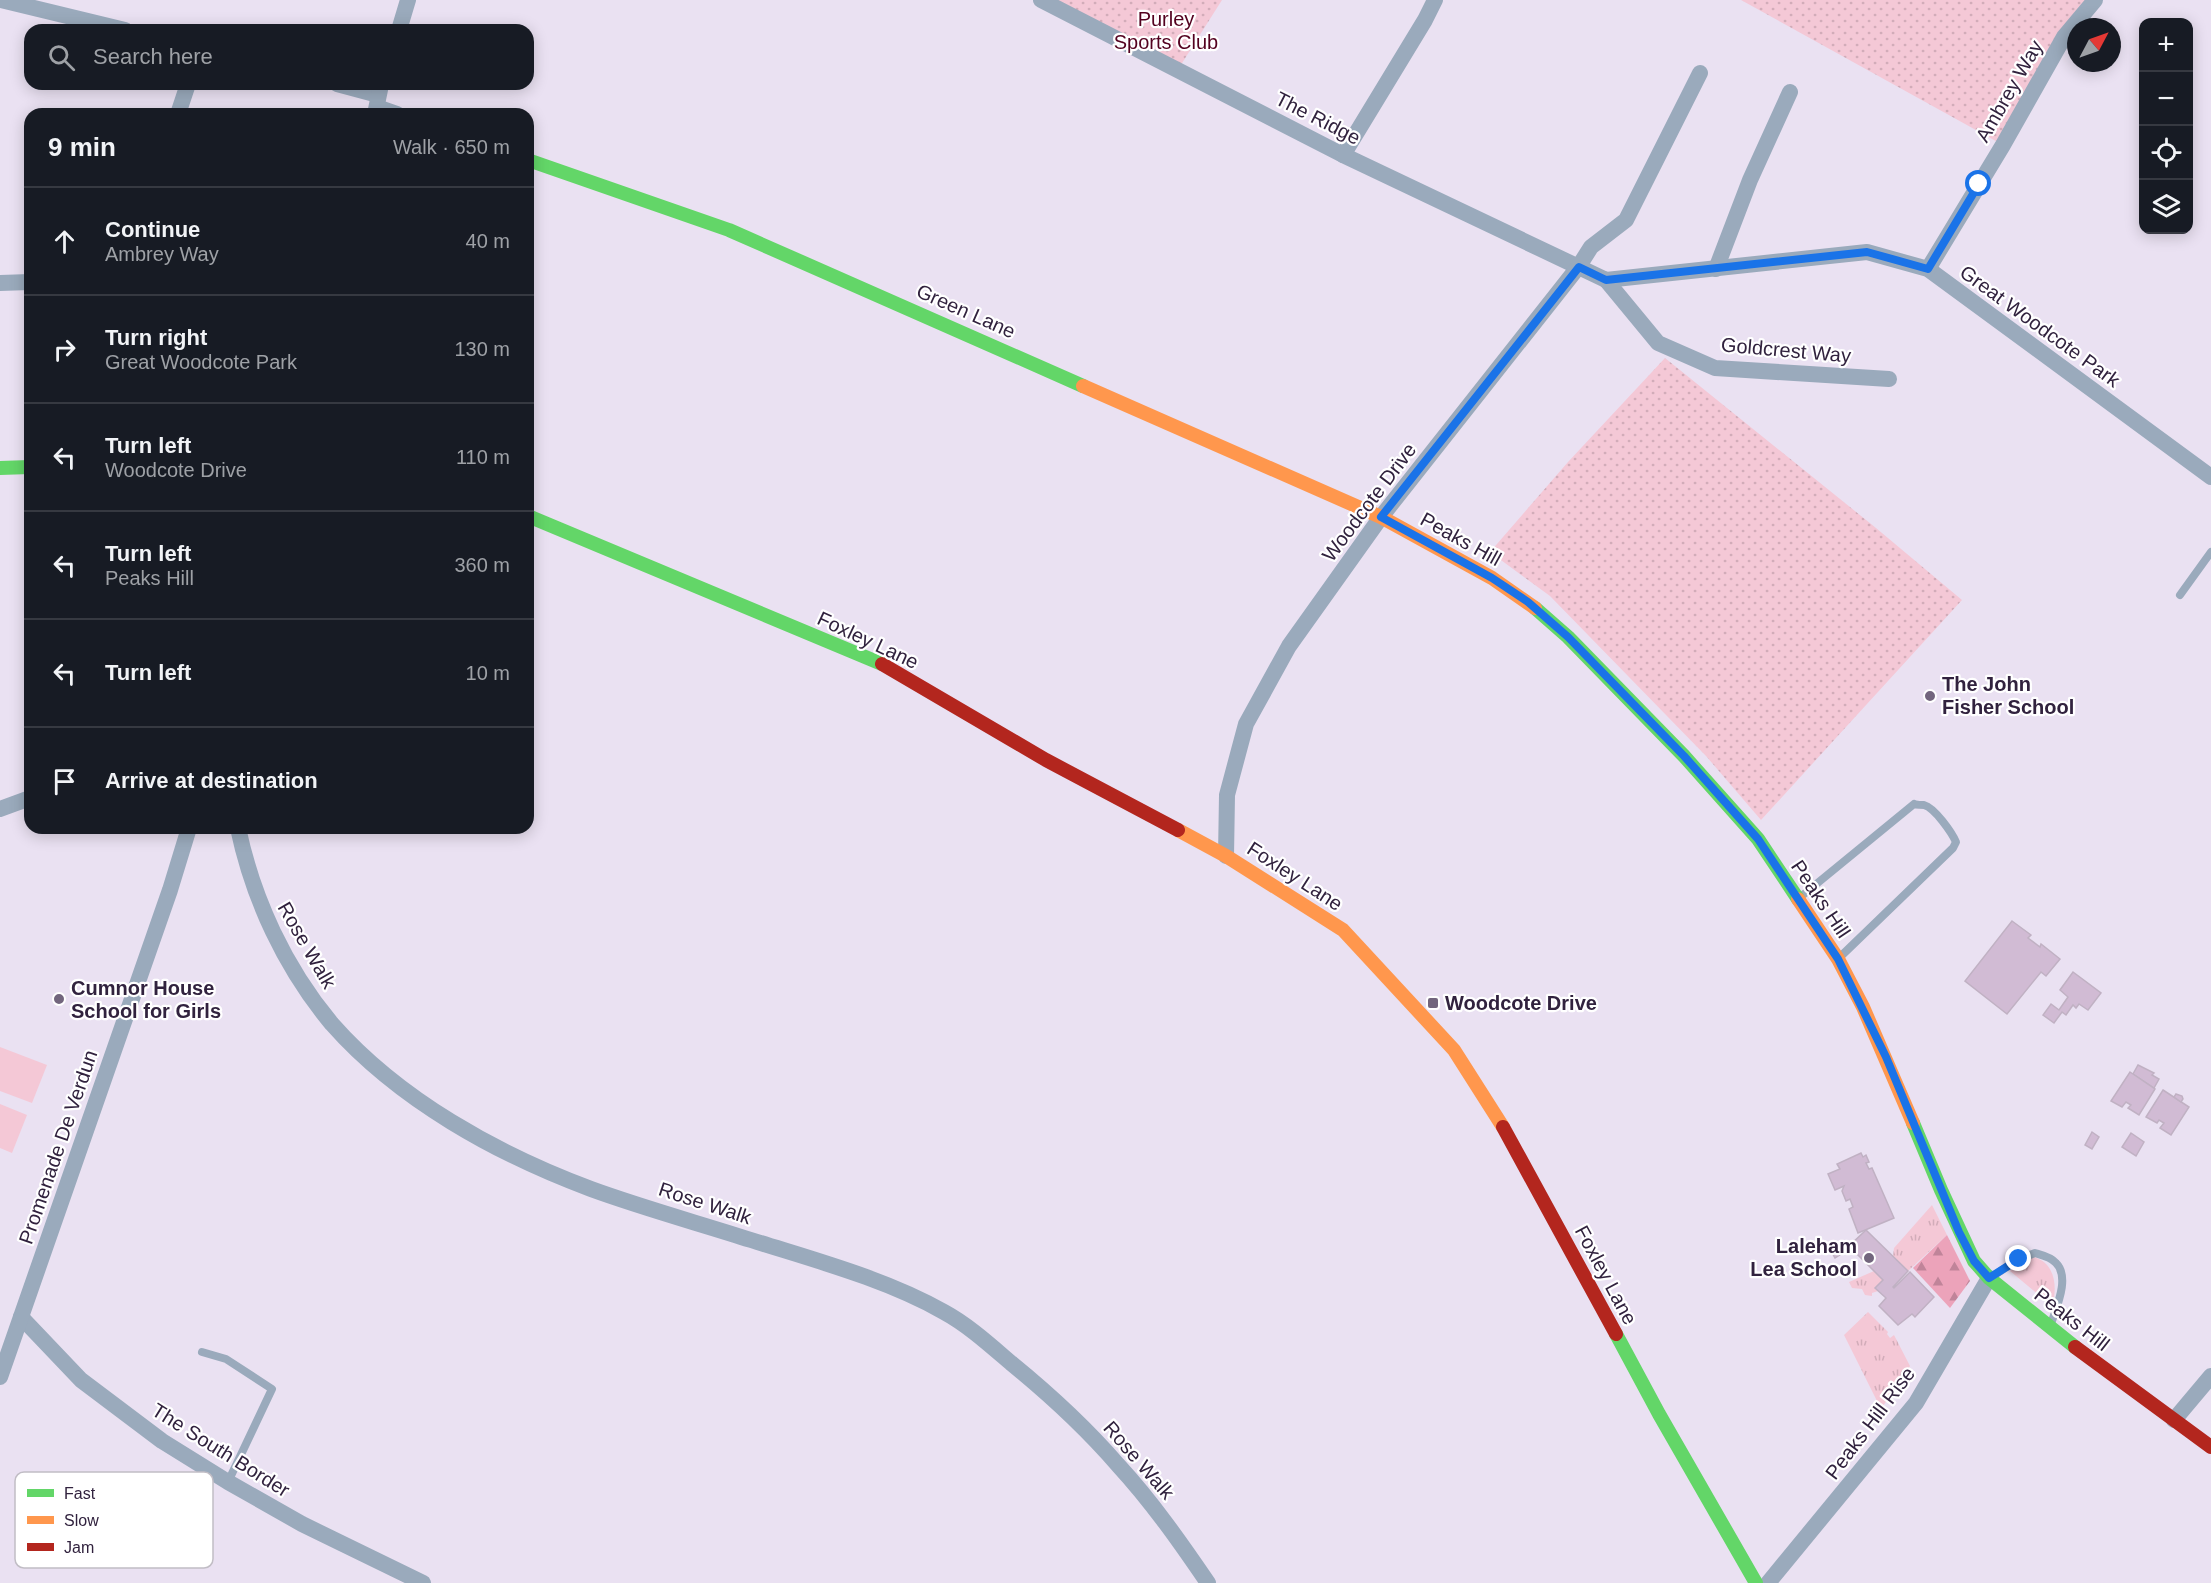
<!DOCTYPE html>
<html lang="en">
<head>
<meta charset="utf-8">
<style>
	:root { --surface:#171b24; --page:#242831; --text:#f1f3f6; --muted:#9ea1a6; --line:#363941 }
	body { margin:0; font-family:Helvetica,sans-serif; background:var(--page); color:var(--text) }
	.controls { position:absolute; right:18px; top:18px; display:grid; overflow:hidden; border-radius:12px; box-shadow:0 3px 15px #0003 }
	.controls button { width:54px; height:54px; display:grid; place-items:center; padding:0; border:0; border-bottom:2px solid var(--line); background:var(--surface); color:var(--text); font:30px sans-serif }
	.compass { position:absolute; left:2067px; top:18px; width:54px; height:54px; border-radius:50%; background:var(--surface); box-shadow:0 3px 15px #0003; rotate:49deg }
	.stop { position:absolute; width:18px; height:18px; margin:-14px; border:4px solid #1a73e8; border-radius:50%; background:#fff }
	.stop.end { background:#1a73e8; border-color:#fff; box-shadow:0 2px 6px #0008 }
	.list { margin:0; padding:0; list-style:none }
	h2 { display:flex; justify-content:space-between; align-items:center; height:78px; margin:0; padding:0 24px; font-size:26px }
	h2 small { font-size:20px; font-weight:400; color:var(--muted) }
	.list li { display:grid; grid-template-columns:39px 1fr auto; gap:18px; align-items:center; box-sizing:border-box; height:108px; padding:0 24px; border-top:2px solid var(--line) }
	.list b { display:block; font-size:22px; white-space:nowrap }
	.list p { margin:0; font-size:20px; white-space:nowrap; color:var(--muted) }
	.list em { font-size:20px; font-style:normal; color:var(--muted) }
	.icon { flex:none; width:33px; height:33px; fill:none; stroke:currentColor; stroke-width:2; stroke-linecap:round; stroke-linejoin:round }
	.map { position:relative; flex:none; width:2211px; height:1583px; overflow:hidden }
	.search { position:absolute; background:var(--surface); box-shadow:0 3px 15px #0003; left:24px; top:24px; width:510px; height:66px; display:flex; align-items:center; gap:15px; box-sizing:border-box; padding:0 21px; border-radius:18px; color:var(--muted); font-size:22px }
	.panel { position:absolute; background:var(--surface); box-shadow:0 3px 15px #0003; left:24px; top:108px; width:510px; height:726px; border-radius:18px }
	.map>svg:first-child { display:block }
</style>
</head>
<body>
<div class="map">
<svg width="2211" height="1583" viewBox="0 0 2211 1583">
	<defs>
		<pattern id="grass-tufts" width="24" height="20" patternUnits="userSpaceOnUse" patternTransform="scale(1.5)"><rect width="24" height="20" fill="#f4c8d6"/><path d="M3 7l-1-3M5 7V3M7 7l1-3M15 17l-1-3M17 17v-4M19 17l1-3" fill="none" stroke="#d2acb9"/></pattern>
		<pattern id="forest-firs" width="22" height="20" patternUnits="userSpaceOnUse" patternTransform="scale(1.5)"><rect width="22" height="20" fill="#eca3ba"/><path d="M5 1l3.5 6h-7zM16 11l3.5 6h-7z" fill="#c08499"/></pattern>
		<pattern id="park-dots" width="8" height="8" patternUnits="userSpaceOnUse" patternTransform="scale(1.5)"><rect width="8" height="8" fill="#f4c8d6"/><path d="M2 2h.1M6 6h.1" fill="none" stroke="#d2acb9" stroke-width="1.8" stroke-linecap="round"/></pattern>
	</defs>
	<rect width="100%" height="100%" fill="#eae1f2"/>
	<g fill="url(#grass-tufts)">
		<path d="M1932,1205L1947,1235L1908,1271L1893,1256L1894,1248Z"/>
		<path d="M2034,1257C2055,1263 2058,1287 2052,1306L2010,1271L2027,1259Z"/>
		<path d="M1874,1271L1883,1280L1878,1291L1872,1293V1296L1865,1295L1862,1289L1852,1288L1849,1282Z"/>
		<path d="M1868,1312L1888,1332L1887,1334L1890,1338L1894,1335L1910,1366L1881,1409L1844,1335Z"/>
	</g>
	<path fill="url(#forest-firs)" d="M1947,1235L1970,1281L1950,1308L1913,1268Z"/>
	<g fill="url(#park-dots)">
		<path d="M1041,0H1222L1177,71Z"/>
		<path d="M1741,0H2095L2003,145Z"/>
		<path d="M1665,358L1876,528L1962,600L1761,820L1706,756L1550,596L1490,552L1568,462Z"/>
	</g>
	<g fill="#f4c8d6">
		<path d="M0,1047L47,1065L32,1103L0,1091Z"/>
		<path d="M0,1104L27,1115L12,1153L0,1148Z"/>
	</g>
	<g fill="#d1bbd4" stroke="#c0b1c3" stroke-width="1.5">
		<path d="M2012,921L2031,935L2028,938L2040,947L2041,944L2060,959L2046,976L2041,972L2007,1014L1965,981Z"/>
		<path d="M2073,972L2101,993L2088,1010L2079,1004L2076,1008L2073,1005L2066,1015L2062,1012L2054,1023L2043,1015L2051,1004L2059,1010L2068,997L2060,990Z"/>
		<path d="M2138,1065L2154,1073L2152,1075L2159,1079L2154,1088L2133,1074Z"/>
		<path d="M2130,1072L2155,1089L2139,1115L2128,1108L2131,1105L2126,1102L2122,1107L2111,1101Z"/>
		<path d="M2163,1090L2189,1107L2171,1135L2160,1128L2164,1123L2159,1120L2157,1123L2146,1117Z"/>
		<path d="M2176,1094L2182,1096L2183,1099L2181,1102L2174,1097Z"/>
		<path d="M2092,1132L2099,1137L2092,1149L2085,1145Z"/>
		<path d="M2131,1133L2144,1142L2136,1156L2122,1147Z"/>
		<path d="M1861,1153L1863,1157L1866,1155L1869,1162L1866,1163L1869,1169L1872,1168L1894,1218L1858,1233L1849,1209L1853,1207L1850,1199L1846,1201L1842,1191L1844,1186L1835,1190L1828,1174L1840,1169L1837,1164Z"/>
		<path d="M1866,1230L1908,1271L1893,1287L1894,1288L1910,1272L1934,1297L1915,1317L1912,1314L1898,1325L1879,1306L1886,1298L1875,1288L1883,1280L1849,1246Z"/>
		<path d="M1841,1245L1846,1251L1835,1258L1831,1251Z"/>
	</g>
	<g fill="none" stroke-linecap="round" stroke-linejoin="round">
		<g stroke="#9aaabc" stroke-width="8">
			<path d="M2180,595L2211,552"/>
			<path d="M1798,899L1914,804C1915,805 1924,805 1924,805C1935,808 1952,833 1956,842L1953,848L1839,958"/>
			<path d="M1990,1278L2019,1259L2035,1253C2042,1255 2051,1257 2056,1263C2071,1278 2055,1310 2050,1327"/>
			<path d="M202,1352L226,1359L272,1389L228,1482"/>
		</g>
		<g stroke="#9aaabc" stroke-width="16">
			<path d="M1,0L125,30"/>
			<path d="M1041,0L1343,155L1606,280L1867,252L1928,269L2211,477"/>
			<path d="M399,30L408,0"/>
			<path d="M337,84L378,95"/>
			<path d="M377,107L397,114"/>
			<path d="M178,114L188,84"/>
			<path d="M375,114L381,85"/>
			<path d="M1343,155L1425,20L1435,0"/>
			<path d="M1716,269L1750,180L1790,92"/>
			<path d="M1928,269L2003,145L2064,37L2095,0"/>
			<path d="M1606,280L1658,343L1715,368L1889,379"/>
			<path d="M0,283L30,282"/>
			<path d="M0,809L30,798"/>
			<path d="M238,828C253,899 285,968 332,1024C399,1100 497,1154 591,1189C643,1208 698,1223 751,1240C814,1260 886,1279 944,1312C968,1325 990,1345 1011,1363C1049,1394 1086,1428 1118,1465C1152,1502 1180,1542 1208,1583"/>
			<path d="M1226,856L1227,795L1246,724L1289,646L1381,517L1579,266L1591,247L1626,220L1700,73"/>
			<path d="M21,1317L81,1380L162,1441L228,1482L302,1524L423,1583"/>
			<path d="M0,1377L170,890L189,828"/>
			<path d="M2174,1420L2211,1376"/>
			<path d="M1768,1583L1916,1403L1989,1278"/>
		</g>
		<g stroke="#63d668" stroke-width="14">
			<path d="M528,160L729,230L1083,386"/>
			<path d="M0,468L30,467"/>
			<path d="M528,516L882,664"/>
			<path d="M1535,608L1568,637L1684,756L1758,839L1798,899"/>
			<path d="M1913,1123L1941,1190L1974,1261L1989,1278L2075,1347"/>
			<path d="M1616,1334L1659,1414L1756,1583"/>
		</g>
		<g stroke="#ff974d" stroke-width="14">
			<path d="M1083,386L1381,517L1492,578L1535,608"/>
			<path d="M1178,830L1226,856L1343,930L1454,1050L1503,1127"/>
			<path d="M1798,899L1838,959L1863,1007L1913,1123"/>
		</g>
		<g stroke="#b3261e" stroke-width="14">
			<path d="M882,664L1046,760L1178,830"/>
			<path d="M1503,1127L1616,1334"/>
			<path d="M2075,1347L2211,1447"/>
		</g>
	</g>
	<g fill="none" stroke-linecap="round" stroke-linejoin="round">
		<path stroke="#1a73e8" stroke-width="8" d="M1979,184L1928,269L1867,252L1606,280L1579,267L1381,517L1492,578L1528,602L1568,637L1684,756L1758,839L1838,959L1886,1057L1959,1232L1974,1261L1989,1278L2019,1259"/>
	</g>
	<g fill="#72657d" stroke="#fff" stroke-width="2">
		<circle cx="1930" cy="696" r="6"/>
		<circle cx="59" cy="999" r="6"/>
		<rect x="1427" y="997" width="12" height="12" rx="3"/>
		<circle cx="1869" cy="1258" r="6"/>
	</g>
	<g text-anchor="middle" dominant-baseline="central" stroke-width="4.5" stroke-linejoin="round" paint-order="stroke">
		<g font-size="20" fill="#53011f" stroke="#fff">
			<text x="1166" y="19">Purley<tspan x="1166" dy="23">Sports Club</tspan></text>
		</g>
		<g font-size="20" fill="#31223e" stroke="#fff">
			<text transform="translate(2009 91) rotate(-60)">Ambrey Way</text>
			<text transform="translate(1318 118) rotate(27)">The Ridge</text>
			<text transform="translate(966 311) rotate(24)">Green Lane</text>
			<text transform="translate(2040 326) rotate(36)">Great Woodcote Park</text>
			<text transform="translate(1786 350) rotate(5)">Goldcrest Way</text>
			<text transform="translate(1369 502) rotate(-53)">Woodcote Drive</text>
			<text transform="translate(1461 539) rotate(29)">Peaks Hill</text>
			<text transform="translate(868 640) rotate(25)">Foxley Lane</text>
			<text transform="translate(1295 876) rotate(33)">Foxley Lane</text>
			<text transform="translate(1821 899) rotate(56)">Peaks Hill</text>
			<text transform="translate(307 945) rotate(60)">Rose Walk</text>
			<text transform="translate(58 1147) rotate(-71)">Promenade De Verdun</text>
			<text transform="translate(705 1203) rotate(18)">Rose Walk</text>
			<text transform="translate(1606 1275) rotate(62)">Foxley Lane</text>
			<text transform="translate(2072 1319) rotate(38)">Peaks Hill</text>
			<text transform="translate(1870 1423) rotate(-53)">Peaks Hill Rise</text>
			<text transform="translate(221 1450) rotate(32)">The South Border</text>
			<text transform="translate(1139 1460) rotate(49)">Rose Walk</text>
		</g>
		<g font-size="20" font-weight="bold" fill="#31223e" stroke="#fff" text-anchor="start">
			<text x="1942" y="684">The John<tspan x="1942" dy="23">Fisher School</tspan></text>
			<text x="71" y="988">Cumnor House<tspan x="71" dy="23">School for Girls</tspan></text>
			<text x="1445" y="1003">Woodcote Drive</text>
			<text x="1857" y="1246" text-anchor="end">Laleham<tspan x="1857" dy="23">Lea School</tspan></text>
		</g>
	</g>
	<rect x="15" y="1472" width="198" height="96" rx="9" fill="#fff" stroke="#c1bdc5" stroke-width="1.5"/>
	<rect x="27" y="1489" width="27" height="8" fill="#63d668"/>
	<rect x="27" y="1516" width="27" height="8" fill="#ff974d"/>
	<rect x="27" y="1543" width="27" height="8" fill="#b3261e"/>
	<g font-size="16" fill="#31223e">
		<text x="64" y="1499">Fast</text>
		<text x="64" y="1526">Slow</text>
		<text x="64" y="1553">Jam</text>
	</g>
</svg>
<div class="controls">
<button>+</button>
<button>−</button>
<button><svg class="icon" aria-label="locate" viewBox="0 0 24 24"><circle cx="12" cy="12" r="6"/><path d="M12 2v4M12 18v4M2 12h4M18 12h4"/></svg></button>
<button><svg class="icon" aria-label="layers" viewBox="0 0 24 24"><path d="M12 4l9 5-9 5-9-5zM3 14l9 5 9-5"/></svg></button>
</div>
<svg class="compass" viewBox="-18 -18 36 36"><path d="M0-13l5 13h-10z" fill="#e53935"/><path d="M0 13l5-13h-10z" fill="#9ea1a6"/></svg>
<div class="stop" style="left:1979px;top:184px"></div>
<div class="stop end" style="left:2019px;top:1259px"></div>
<div class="search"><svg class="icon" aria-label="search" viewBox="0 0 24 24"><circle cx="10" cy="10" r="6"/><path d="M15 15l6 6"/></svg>Search here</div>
<section class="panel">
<h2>9 min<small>Walk · 650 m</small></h2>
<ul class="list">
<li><svg class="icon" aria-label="ahead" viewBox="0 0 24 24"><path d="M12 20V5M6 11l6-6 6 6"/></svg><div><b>Continue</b><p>Ambrey Way</p></div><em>40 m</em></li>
<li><svg class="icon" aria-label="right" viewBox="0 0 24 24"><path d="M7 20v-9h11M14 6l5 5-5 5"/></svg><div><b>Turn right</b><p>Great Woodcote Park</p></div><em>130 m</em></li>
<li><svg class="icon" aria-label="left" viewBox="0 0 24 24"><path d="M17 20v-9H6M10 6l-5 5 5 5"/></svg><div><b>Turn left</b><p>Woodcote Drive</p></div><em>110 m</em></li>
<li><svg class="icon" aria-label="left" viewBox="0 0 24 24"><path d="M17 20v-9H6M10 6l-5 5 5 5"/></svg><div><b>Turn left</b><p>Peaks Hill</p></div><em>360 m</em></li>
<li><svg class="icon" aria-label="left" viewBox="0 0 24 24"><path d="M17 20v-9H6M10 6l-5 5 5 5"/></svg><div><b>Turn left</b></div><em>10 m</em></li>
<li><svg class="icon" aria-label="arrive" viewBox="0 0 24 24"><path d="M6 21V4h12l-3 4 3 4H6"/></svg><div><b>Arrive at destination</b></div></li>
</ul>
</section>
</div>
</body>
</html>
